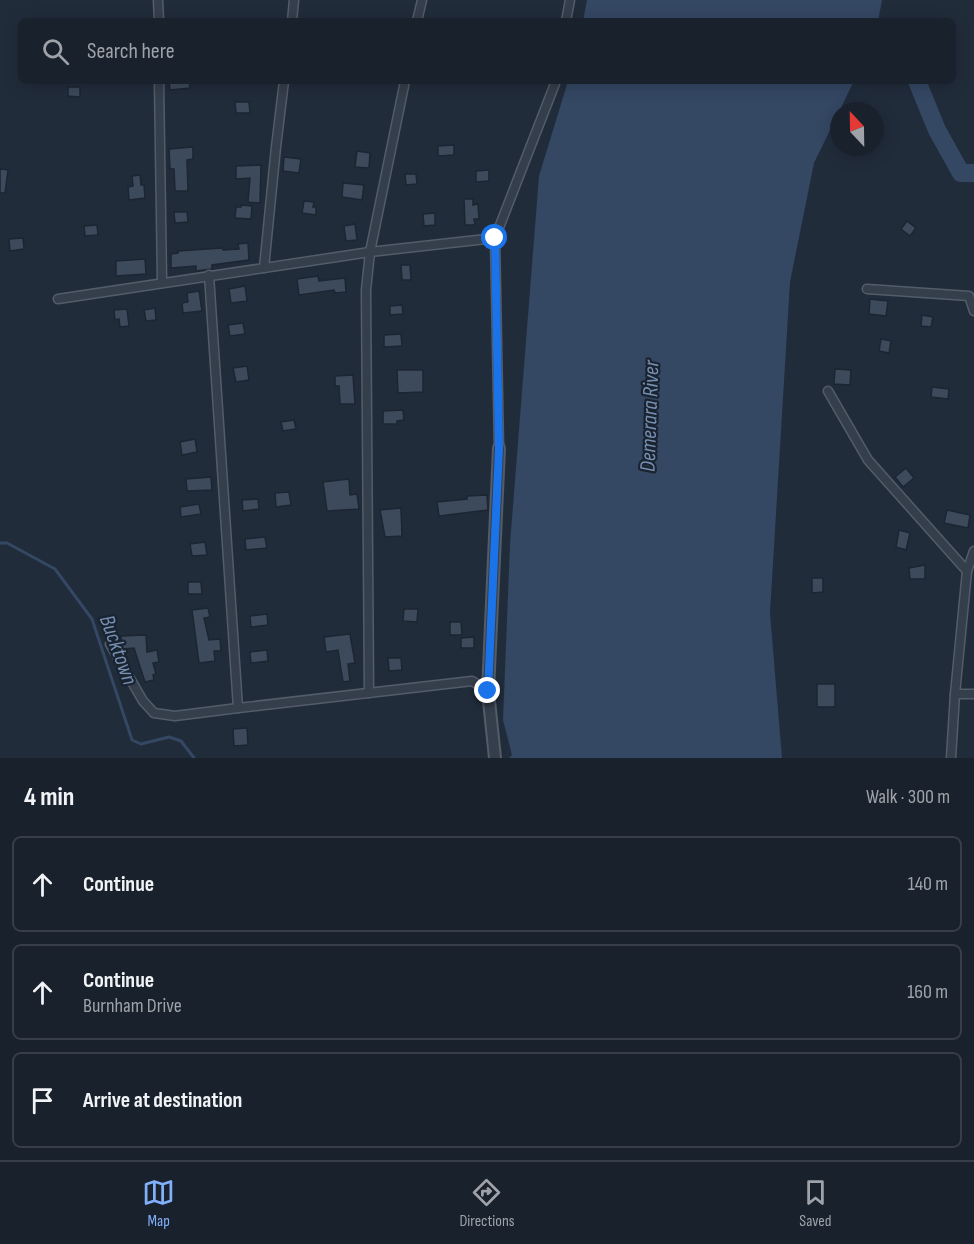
<!DOCTYPE html>
<html lang="en">
<head>
<meta charset="utf-8">
<style>
	:root { --surface:#19212c; --page:#222934; --text:#f1f3f6; --muted:#9fa3a9; --line:#373e48; --accent:#81b0fb }
	body { margin:0; font-family:"Sofia Sans Condensed",sans-serif; background:var(--page); color:var(--text) }
	.compass { position:absolute; left:830px; top:102px; width:54px; height:54px; border-radius:50%; background:var(--surface); box-shadow:0 3px 15px #0003; rotate:338deg }
	.stop { position:absolute; width:18px; height:18px; margin:-14px; border:4px solid #1a73e8; border-radius:50%; background:#fff }
	.stop.end { background:#1a73e8; border-color:#fff; box-shadow:0 2px 6px #0008 }
	.list { margin:0; padding:0; list-style:none }
	h2 { display:flex; justify-content:space-between; align-items:center; height:78px; margin:0; padding:0 24px; font-size:26px }
	h2 small { font-size:20px; font-weight:400; color:var(--muted) }
	.list li { display:grid; grid-template-columns:39px 1fr auto; gap:18px; align-items:center; box-sizing:border-box; height:96px; margin:0 12px 12px; padding:0 12px; border:2px solid var(--line); border-radius:9px }
	.list b { display:block; font-size:22px; white-space:nowrap }
	.list p { margin:0; font-size:20px; white-space:nowrap; color:var(--muted) }
	.list em { font-size:20px; font-style:normal; color:var(--muted) }
	.icon { flex:none; width:33px; height:33px; fill:none; stroke:currentColor; stroke-width:2; stroke-linecap:round; stroke-linejoin:round }
	.map { position:relative; flex:none; width:974px; height:758px; overflow:hidden }
	.search { position:absolute; background:var(--surface); box-shadow:0 3px 15px #0003; left:18px; right:18px; top:18px; height:66px; display:flex; align-items:center; gap:15px; box-sizing:border-box; padding:0 21px; border-radius:9px; color:var(--muted); font-size:22px }
	.sheet { height:402px; background:var(--surface) }
	nav { display:flex; justify-content:space-around; align-items:center; box-sizing:border-box; height:84px; border-top:2px solid var(--line); background:var(--surface); font-size:16px; color:var(--muted) }
	nav a { display:grid; justify-items:center; gap:3px }
	nav .on { color:var(--accent) }
	.map>svg:first-child { display:block }
</style>
</head>
<body>
<div class="map">
<svg width="974" height="758" viewBox="0 0 974 758">
	<rect width="100%" height="100%" fill="#212c3b"/>
	<g fill="#344763">
		<path d="M587,0H882L878,21H583Z"/>
		<path d="M568,81H854L814,163L790,282L770,613L782,758H509L512,755L503,720L510,544L539,176Z"/>
	</g>
	<g fill="none" stroke-linecap="round" stroke-linejoin="round">
		<path stroke="#344763" stroke-width="3" d="M0,543H7L55,569L92,619L132,740L141,744L169,737L181,741L194,758"/>
		<path stroke="#344763" stroke-width="18" d="M917,81L937,130L961,173H974"/>
	</g>
	<g fill="#3d4a5b" stroke="#1c2532" stroke-width="1.5">
		<path d="M169,81H189L190,88L170,90Z"/>
		<path d="M68,87H80V97L68,96Z"/>
		<path d="M235,102H249L250,113H236Z"/>
		<path d="M454,145V155L438,156V146Z"/>
		<path d="M193,147V159L187,160L188,191H175L174,169H170L169,149Z"/>
		<path d="M357,151L370,153L369,168L355,167Z"/>
		<path d="M284,157L301,159L299,173L283,171Z"/>
		<path d="M261,165L260,203L248,202L250,178L236,179V166Z"/>
		<path d="M0,169L8,170L5,193H0Z"/>
		<path d="M489,170V181L476,182V171Z"/>
		<path d="M405,174H416L417,184L406,185Z"/>
		<path d="M140,175L141,185H144L145,198L129,200L128,187L133,186L132,176Z"/>
		<path d="M343,183L364,185L362,200L342,197Z"/>
		<path d="M464,199H473V205L478,204L479,219H474L475,225H465Z"/>
		<path d="M304,201L314,202L313,207H316V215L302,213Z"/>
		<path d="M241,205L252,206L251,219L235,218L236,207H241Z"/>
		<path d="M174,212H187L188,222L175,223Z"/>
		<path d="M435,213V225L424,226L423,214Z"/>
		<path d="M907,221L916,228L910,236L901,229Z"/>
		<path d="M355,224L357,240L346,241L344,226Z"/>
		<path d="M97,225L98,235L85,236L84,226Z"/>
		<path d="M23,238L24,249L10,251L9,239Z"/>
		<path d="M248,243L249,260L212,265V269L196,271V266L171,268V254L178,253V251L222,248L223,250L239,249L238,244Z"/>
		<path d="M145,259L146,274L116,276V261Z"/>
		<path d="M401,265H410L411,280H402Z"/>
		<path d="M318,276L319,281L345,278L346,292L335,293L334,290L299,295L297,279Z"/>
		<path d="M245,286L247,301L231,303L229,289Z"/>
		<path d="M199,291L202,311L183,313L182,303L188,302L187,293Z"/>
		<path d="M870,299L888,301L886,316L869,314Z"/>
		<path d="M402,305L403,314L390,315V306Z"/>
		<path d="M155,308L156,320L146,321L144,310Z"/>
		<path d="M127,309L129,326L120,327L119,319L115,320L114,310Z"/>
		<path d="M922,315L933,317L931,327L921,326Z"/>
		<path d="M243,323L245,334L230,336L228,325Z"/>
		<path d="M401,334L402,346L384,347V335Z"/>
		<path d="M881,339L891,341L889,353L879,351Z"/>
		<path d="M247,366L249,380L236,382L233,368Z"/>
		<path d="M835,369L851,370L850,385L834,384Z"/>
		<path d="M397,370H423V392L398,393Z"/>
		<path d="M353,375L355,404H340L339,386H335V376Z"/>
		<path d="M932,387L949,389L948,399L931,397Z"/>
		<path d="M403,410L404,420L397,421V424H383V411Z"/>
		<path d="M294,420L296,429L283,431L281,422Z"/>
		<path d="M195,439L197,452L182,455L180,442Z"/>
		<path d="M906,468L914,478L903,487L895,477Z"/>
		<path d="M211,477L212,490L187,491L186,479Z"/>
		<path d="M349,479L350,495L357,494L359,509L327,511L323,482Z"/>
		<path d="M289,492L291,505L276,507L275,493Z"/>
		<path d="M487,495L488,510L439,516L437,502L467,499V496Z"/>
		<path d="M258,499L259,509L243,511L242,500Z"/>
		<path d="M199,504L201,514L181,517L180,507Z"/>
		<path d="M401,508L402,536L385,537L380,510Z"/>
		<path d="M947,510L970,515L968,528L944,523Z"/>
		<path d="M899,530L910,533L906,550L896,547Z"/>
		<path d="M265,537L267,548L246,550L245,539Z"/>
		<path d="M205,542L207,555L192,556L190,544Z"/>
		<path d="M925,565V579H910L909,568Z"/>
		<path d="M812,578H823V592L812,593Z"/>
		<path d="M188,582H201L202,594H188Z"/>
		<path d="M208,608L210,617L204,618L209,640L220,639L221,651H214L215,661L199,663L192,610Z"/>
		<path d="M404,609H418L417,622L403,621Z"/>
		<path d="M267,614L268,625L251,627L250,616Z"/>
		<path d="M450,622H461L462,635H450Z"/>
		<path d="M350,634L355,663L348,664L350,681L343,682L338,650L326,652L324,637Z"/>
		<path d="M146,635L147,652L157,650L159,662L153,663L156,674L153,675L154,680L145,682L134,648L122,649L121,636Z"/>
		<path d="M474,637V648H461V638Z"/>
		<path d="M267,650L268,661L251,663L250,652Z"/>
		<path d="M388,658H401L402,670L389,671Z"/>
		<rect x="817" y="684" width="18" height="23"/>
		<path d="M247,728L248,745L234,746L233,729Z"/>
	</g>
	<g fill="none" stroke-linecap="round" stroke-linejoin="round">
		<g stroke="#535c69" stroke-width="11">
			<g id="minor">
				<path d="M158,0L159,21"/>
				<path d="M292,21L294,0"/>
				<path d="M417,21L422,0"/>
				<path d="M566,21L570,0"/>
				<path d="M159,81L162,282"/>
				<path d="M495,238L499,448"/>
				<path d="M264,268L276,147L284,81"/>
				<path d="M209,275L238,708L472,681L488,691"/>
				<path d="M867,289L969,296L974,311"/>
				<path d="M58,299L370,252L495,238L556,81"/>
				<path d="M828,391L868,460L967,571"/>
				<path d="M110,644L143,701L154,713L175,716L238,708"/>
				<path d="M369,693L366,290L370,252L405,81"/>
				<path d="M955,694H974"/>
				<path d="M951,758L955,694L967,571L974,551"/>
			</g>
		</g>
		<g stroke="#535c69" stroke-width="14">
			<path id="tertiary" d="M495,758L488,691L499,448"/>
		</g>
		<use href="#minor" stroke="#353e4b" stroke-width="8"/>
		<use href="#tertiary" stroke="#353e4b" stroke-width="10"/>
	</g>
	<g fill="none" stroke-linecap="round" stroke-linejoin="round">
		<path stroke="#1a73e8" stroke-width="8" d="M488,691L499,448L495,238"/>
	</g>
	<g text-anchor="middle" dominant-baseline="central" stroke-width="4.5" stroke-linejoin="round" paint-order="stroke">
		<g font-size="22" font-style="italic" fill="#768fb1" stroke="#1a2330">
			<text transform="translate(650 416) rotate(-88)">Demerara River</text>
			<text transform="translate(118 650) rotate(70)">Bucktown</text>
		</g>
	</g>
</svg>
<svg class="compass" viewBox="-18 -18 36 36"><path d="M0-13l5 13h-10z" fill="#e53935"/><path d="M0 13l5-13h-10z" fill="#9fa3a9"/></svg>
<div class="stop" style="left:495px;top:238px"></div>
<div class="stop end" style="left:488px;top:691px"></div>
<div class="search"><svg class="icon" aria-label="search" viewBox="0 0 24 24"><circle cx="10" cy="10" r="6"/><path d="M15 15l6 6"/></svg>Search here</div>
</div>
<section class="sheet">
<h2>4 min<small>Walk · 300 m</small></h2>
<ul class="list">
<li><svg class="icon" aria-label="ahead" viewBox="0 0 24 24"><path d="M12 20V5M6 11l6-6 6 6"/></svg><div><b>Continue</b></div><em>140 m</em></li>
<li><svg class="icon" aria-label="ahead" viewBox="0 0 24 24"><path d="M12 20V5M6 11l6-6 6 6"/></svg><div><b>Continue</b><p>Burnham Drive</p></div><em>160 m</em></li>
<li><svg class="icon" aria-label="arrive" viewBox="0 0 24 24"><path d="M6 21V4h12l-3 4 3 4H6"/></svg><div><b>Arrive at destination</b></div></li>
</ul>
</section>
<nav>
<a class="on"><svg class="icon" aria-label="map" viewBox="0 0 24 24"><path d="M3 6l6-2 6 2 6-2v14l-6 2-6-2-6 2zM9 4v14M15 6v14"/></svg>Map</a>
<a><svg class="icon" aria-label="directions" viewBox="0 0 24 24"><path d="M12 3l9 9-9 9-9-9zM9 14v-3h6M13 9l2 2-2 2"/></svg>Directions</a>
<a><svg class="icon" aria-label="saved" viewBox="0 0 24 24"><path d="M7 4h10v16l-5-4-5 4z"/></svg>Saved</a>
</nav>
</body>
</html>
